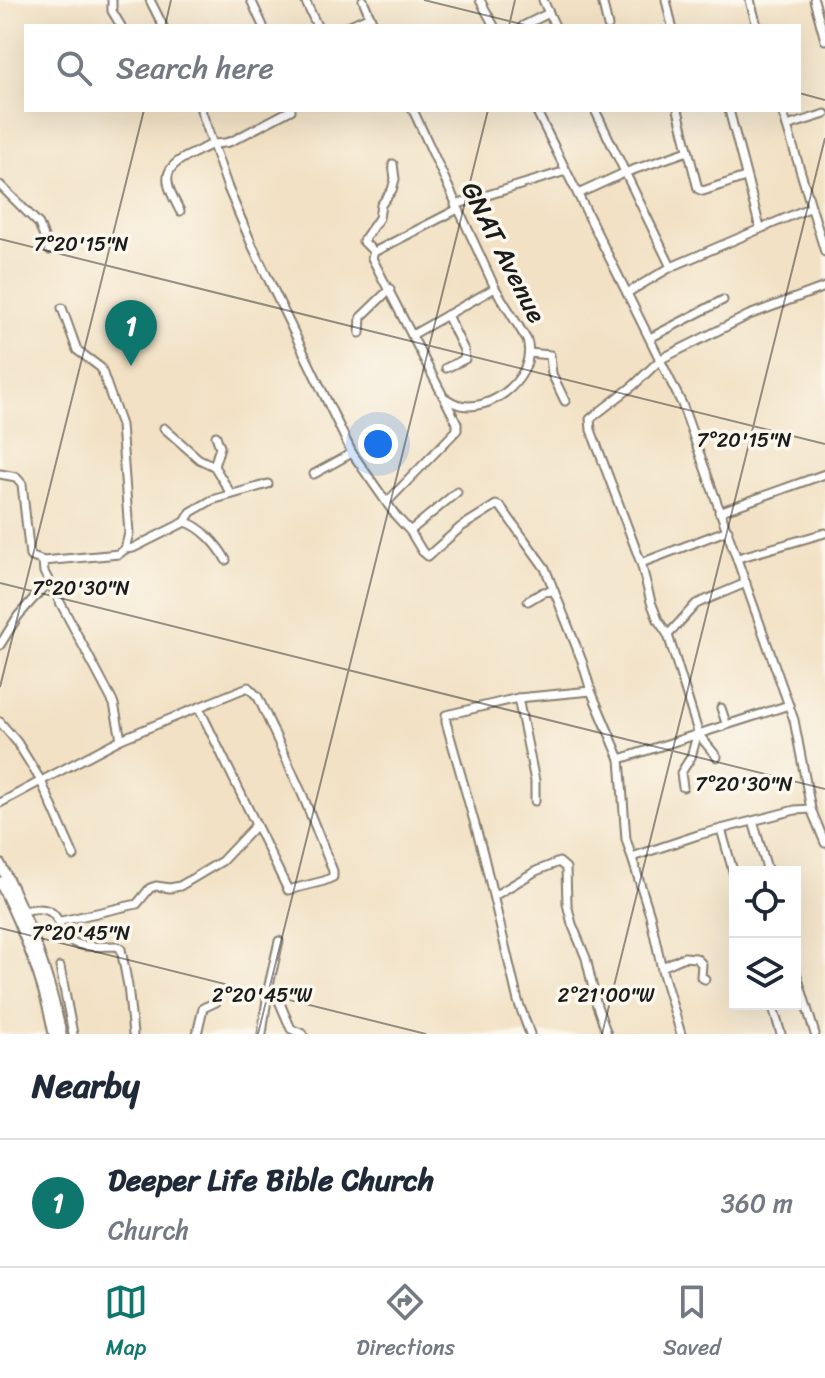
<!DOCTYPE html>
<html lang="en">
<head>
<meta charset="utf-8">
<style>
	:root { --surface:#fff; --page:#f6f6f7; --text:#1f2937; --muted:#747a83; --line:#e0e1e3; --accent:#0f766e }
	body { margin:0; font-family:Sriracha,sans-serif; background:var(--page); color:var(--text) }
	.controls { position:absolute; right:24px; bottom:24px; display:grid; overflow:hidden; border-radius:0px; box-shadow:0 8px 32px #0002 }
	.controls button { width:72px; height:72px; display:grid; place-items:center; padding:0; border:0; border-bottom:2px solid var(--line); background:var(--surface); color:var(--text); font:40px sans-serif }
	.you { position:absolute; left:378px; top:444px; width:28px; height:28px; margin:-20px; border:6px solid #fff; border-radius:50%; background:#1a73e8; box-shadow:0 0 0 12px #1a73e833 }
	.badge { display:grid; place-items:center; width:52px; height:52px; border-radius:50%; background:var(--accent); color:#fff; font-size:26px; font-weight:700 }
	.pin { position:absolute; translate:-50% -66px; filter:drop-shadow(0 2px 4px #0008) }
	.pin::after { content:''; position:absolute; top:42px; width:28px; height:24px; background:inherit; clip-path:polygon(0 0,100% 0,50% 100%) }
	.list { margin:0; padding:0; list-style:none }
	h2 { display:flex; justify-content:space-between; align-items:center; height:104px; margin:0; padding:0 32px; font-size:34px }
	h2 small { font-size:26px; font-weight:400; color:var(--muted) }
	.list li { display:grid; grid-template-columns:52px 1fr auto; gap:24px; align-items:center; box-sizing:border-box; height:128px; padding:0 32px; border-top:2px solid var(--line) }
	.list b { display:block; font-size:30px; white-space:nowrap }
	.list p { margin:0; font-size:26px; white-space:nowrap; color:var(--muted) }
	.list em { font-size:26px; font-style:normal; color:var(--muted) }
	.icon { flex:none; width:44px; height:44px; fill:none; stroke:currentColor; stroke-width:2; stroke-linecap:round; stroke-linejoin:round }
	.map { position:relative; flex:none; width:825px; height:1034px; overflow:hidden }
	.search { position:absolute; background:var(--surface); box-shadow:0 8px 32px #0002; left:24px; right:24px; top:24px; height:88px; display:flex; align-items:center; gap:20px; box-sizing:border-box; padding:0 28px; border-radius:0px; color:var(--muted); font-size:30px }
	.sheet { height:232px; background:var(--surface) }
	nav { display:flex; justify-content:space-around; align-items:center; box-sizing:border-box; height:112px; border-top:2px solid var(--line); background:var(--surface); font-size:22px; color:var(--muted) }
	nav a { display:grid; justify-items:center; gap:4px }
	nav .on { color:var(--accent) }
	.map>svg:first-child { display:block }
</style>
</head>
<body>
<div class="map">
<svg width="825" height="1034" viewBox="0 0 825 1034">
	<rect width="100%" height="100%" fill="#fbf7ec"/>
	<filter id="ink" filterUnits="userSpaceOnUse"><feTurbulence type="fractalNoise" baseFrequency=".0125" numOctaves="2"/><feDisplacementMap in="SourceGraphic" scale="16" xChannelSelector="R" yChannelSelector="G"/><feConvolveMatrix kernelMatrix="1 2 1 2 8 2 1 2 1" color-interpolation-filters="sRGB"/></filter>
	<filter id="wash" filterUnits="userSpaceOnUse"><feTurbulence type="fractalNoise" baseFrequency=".006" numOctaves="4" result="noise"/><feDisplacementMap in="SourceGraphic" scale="32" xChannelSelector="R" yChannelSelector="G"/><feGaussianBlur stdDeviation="1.8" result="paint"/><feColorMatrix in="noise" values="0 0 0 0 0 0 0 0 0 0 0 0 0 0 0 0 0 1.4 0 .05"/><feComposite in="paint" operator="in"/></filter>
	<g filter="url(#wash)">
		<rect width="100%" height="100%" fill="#f2e1c4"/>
	</g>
	<g filter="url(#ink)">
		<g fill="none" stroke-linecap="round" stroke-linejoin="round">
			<g stroke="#877e70" stroke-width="11">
				<g id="minor">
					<path d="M112,0V11L121,26"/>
					<path d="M150,0L163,26"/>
					<path d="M251,0L263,26"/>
					<path d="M305,0L317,26"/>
					<path d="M363,0L374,26"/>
					<path d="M480,0L494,26"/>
					<path d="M543,0L555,26"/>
					<path d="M602,0L608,26"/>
					<path d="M666,0L672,26"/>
					<path d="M750,0L757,26"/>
					<path d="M814,0L825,40"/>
					<path d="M348,26L370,16"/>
					<path d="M523,26L549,13"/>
					<path d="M201,110L228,188L252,245L352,453L396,516L410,531L422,551L428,556L461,527L496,505L501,507L545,568L582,661L591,691"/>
					<path d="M413,110L495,288L527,340C539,380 480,423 447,399"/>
					<path d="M536,110L682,404L794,720L811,809L825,843"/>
					<path d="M595,110L671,267L809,208"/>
					<path d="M678,110L698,189L703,191L745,177"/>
					<path d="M729,110L760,228"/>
					<path d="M782,110L825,252"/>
					<path d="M787,126L825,114"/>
					<path d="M0,185L39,224L49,250"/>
					<path d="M578,194L624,173L688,151"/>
					<path d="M455,205L566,171"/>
					<path d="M180,211C166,184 158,169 190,155C197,152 206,146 214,144C221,143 225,144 232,141L291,110"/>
					<path d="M374,252L458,209"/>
					<path d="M627,293L671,267"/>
					<path d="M360,333L361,317L390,289"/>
					<path d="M412,335L495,288"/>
					<path d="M650,338L723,300"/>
					<path d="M529,353L550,355L552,374L565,401"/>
					<path d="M446,368L465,359L464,350L447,315"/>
					<path d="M164,428L199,459L214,466"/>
					<path d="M216,436L220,447L214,466L231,494"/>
					<path d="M0,474L16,477L22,484L30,556L43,561L44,572L114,704L121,739L41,781L74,856"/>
					<path d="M314,474L352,453"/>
					<path d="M388,501L457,430V423L372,258L374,252L363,241L379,218L381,205L392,190L395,179L393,164"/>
					<path d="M719,512L825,474"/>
					<path d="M185,522C201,526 218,545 226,560"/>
					<path d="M410,531L457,492"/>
					<path d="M125,549L133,548L185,522L191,512L212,500L268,484"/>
					<path d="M738,558L825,533"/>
					<path d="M43,561L119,554L125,549L129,533L121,425L101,368L77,350L62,308"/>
					<path d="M641,563L728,530"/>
					<path d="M528,601L543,592L554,591"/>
					<path d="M668,635L696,604L746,583"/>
					<path d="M0,645L18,616L49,581"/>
					<path d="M518,698L535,781V801"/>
					<path d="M721,708L726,723"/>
					<path d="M0,722L17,742L41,781L0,803"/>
					<path d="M121,739L248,687L258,697L303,796L333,871V877L324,881L288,890L199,708"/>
					<path d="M717,757L699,735L668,635L658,620L651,602L641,563L591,430L590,419L634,385L661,359L749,315L825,287"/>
					<path d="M620,759L789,705"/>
					<path d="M683,787L681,773L691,757L698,732"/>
					<path d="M753,821L768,872"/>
					<path d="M721,829L735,878"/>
					<path d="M632,857L698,835L795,810L811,809"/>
					<path d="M494,896L536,871L559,862L566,868L567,904L572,924L586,958L597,1006L607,1034"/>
					<path d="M19,912C44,905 58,908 62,935C78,950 97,946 117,946L121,949L128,986L133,1034"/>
					<path d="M61,921L137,904L150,888L156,886L170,888L180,886L222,861L255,826"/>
					<path d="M60,967L73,1034"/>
					<path d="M662,967L684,957L696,958L702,964L701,977L705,979"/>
					<path d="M795,969L815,1034"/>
					<path d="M268,993L276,994L291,1029L303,1034"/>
					<path d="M772,1004L781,1034"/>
					<path d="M197,1034L203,1008L216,1002"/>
					<path d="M262,1034L269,985L279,941"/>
					<path d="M530,1034L518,1001L483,853L446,722V715L518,698L591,691L620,759L626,839L650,915L663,974L681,1034"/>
				</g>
			</g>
			<g stroke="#877e70" stroke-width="13">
				<g id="major">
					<path d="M0,864C28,918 49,974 61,1034"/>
					<path d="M0,882C24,931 44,980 54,1034"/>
				</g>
			</g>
			<use href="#minor" stroke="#fff" stroke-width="7"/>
			<use href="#major" stroke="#fff" stroke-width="9"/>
		</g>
	</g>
	<path fill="none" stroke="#1c1c1c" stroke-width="2" stroke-opacity="0.45" d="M424,0L529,26M165,26L171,0M509,26L515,0M799,93L825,100M0,239L825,444M0,583L825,789M0,687L144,110M0,928L426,1034M258,1034L488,110M602,1034L825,138"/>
	<g text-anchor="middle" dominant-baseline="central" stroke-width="7" stroke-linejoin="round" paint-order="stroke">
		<g font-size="26" fill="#1c1c1c" stroke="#fbf7ec">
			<text transform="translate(504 252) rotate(63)">GNAT Avenue</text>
		</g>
	</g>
	<g font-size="20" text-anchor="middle" fill="#1c1c1c" stroke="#fbf7ec" stroke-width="7" stroke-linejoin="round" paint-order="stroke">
		<text x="81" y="251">7°20'15"N</text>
		<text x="744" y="447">7°20'15"N</text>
		<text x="81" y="595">7°20'30"N</text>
		<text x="744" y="791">7°20'30"N</text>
		<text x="81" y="940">7°20'45"N</text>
		<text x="262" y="1002">2°20'45"W</text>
		<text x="606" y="1002">2°21'00"W</text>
	</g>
</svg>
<div class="controls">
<button><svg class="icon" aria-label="locate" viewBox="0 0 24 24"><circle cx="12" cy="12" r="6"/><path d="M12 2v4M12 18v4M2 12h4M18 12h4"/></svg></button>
<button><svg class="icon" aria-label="layers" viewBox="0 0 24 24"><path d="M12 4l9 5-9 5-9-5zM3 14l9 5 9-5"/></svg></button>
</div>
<div class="you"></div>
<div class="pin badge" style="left:131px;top:366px">1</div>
<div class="search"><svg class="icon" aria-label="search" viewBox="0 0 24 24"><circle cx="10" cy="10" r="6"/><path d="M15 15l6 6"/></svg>Search here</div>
</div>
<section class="sheet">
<h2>Nearby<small></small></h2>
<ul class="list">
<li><span class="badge">1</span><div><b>Deeper Life Bible Church</b><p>Church</p></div><em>360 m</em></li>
</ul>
</section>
<nav>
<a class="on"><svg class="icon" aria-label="map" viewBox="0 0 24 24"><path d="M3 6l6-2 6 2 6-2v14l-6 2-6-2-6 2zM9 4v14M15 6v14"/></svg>Map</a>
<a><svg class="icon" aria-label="directions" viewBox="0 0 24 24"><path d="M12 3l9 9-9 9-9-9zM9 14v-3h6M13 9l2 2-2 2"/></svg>Directions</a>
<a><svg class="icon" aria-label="saved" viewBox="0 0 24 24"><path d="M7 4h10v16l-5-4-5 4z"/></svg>Saved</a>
</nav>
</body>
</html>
